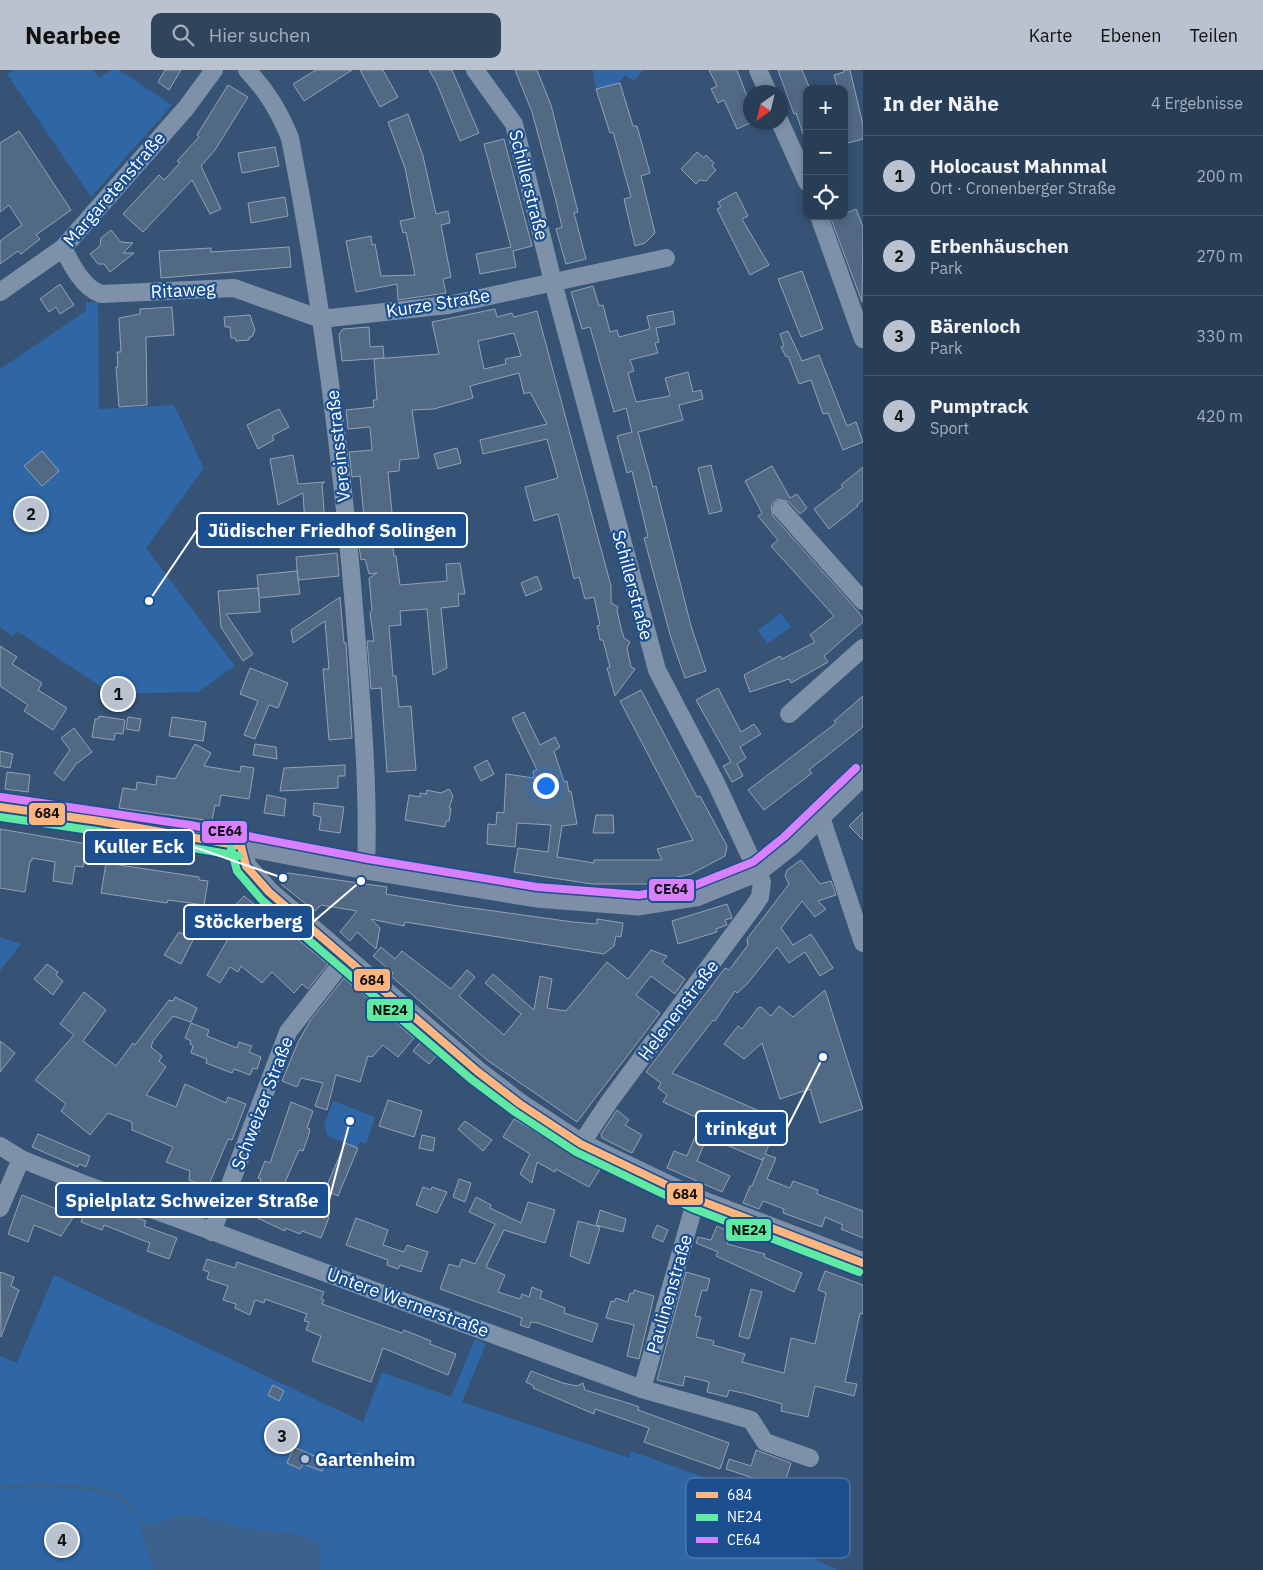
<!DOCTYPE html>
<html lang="de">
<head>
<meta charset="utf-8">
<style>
	:root { --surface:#283e57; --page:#30455d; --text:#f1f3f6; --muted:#a5aeba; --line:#44576d; --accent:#b9c2ce }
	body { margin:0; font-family:"IBM Plex Sans",sans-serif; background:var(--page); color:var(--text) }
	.controls { position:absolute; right:15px; top:15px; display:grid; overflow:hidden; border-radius:10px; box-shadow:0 2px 8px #0003 }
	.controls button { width:45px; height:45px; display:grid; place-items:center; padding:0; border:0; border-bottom:1px solid var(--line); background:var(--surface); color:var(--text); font:25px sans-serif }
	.compass { position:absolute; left:743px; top:15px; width:45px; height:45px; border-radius:50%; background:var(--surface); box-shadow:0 2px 8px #0003; rotate:214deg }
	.you { position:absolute; left:545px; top:715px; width:18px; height:18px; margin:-12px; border:4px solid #fff; border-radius:50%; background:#1a73e8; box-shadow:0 0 0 8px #1a73e833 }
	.badge { display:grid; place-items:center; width:32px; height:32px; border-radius:50%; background:var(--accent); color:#111; font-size:16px; font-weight:700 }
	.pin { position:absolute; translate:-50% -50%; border:2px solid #fff; box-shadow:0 1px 5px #0006 }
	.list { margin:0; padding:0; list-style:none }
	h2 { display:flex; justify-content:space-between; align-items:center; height:65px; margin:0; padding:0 20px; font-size:21px }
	h2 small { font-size:16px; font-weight:400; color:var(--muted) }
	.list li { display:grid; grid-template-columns:32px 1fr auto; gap:15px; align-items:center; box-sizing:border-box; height:80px; padding:0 20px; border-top:1px solid var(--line) }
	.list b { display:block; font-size:19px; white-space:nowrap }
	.list p { margin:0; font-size:16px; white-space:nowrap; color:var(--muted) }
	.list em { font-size:16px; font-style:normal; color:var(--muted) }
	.icon { flex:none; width:28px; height:28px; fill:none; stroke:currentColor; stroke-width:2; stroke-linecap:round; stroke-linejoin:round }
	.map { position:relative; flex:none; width:863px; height:1500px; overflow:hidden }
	header { display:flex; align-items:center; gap:30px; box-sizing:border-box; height:70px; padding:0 25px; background:var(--accent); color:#111 }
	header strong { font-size:24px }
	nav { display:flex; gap:28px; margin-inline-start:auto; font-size:18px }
	.search { width:350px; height:45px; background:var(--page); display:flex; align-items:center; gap:12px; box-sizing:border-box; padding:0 18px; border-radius:10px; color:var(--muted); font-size:19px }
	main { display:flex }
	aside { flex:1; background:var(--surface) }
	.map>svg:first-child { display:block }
</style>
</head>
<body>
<header>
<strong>Nearbee</strong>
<div class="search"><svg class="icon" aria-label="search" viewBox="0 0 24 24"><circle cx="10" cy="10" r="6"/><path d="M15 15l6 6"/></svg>Hier suchen</div>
<nav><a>Karte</a><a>Ebenen</a><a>Teilen</a></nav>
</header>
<main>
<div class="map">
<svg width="863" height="1500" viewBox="0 0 863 1500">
	<rect width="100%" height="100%" fill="#365274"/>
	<g fill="#2f66a5">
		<path d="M13,0H93L99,8L112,0H119L172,35L91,127L7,4Z"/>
		<path d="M593,0H643L634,11L625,5L619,13L596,19Z"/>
		<path d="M86,232H98L99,339L174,335L204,398L146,478L235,596L198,622L112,624L17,561L13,567L0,557V299L86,241Z"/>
		<path d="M781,543L791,557L767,574L758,560Z"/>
		<path d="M0,867L21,874L0,901Z"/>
		<path d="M333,1031L375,1047L366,1074L360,1072L357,1078L328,1066L324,1055Z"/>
		<path d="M54,1205L363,1352L382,1302L451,1327L475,1269L486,1274L462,1332L629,1388L631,1381L731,1417L723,1442L837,1500H0V1286L17,1293Z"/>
	</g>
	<path fill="#3b618d" d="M183,1444C207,1445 222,1453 244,1458C269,1463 297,1458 319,1474L321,1500H153L139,1455L143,1451L153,1455Z"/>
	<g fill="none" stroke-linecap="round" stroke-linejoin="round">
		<path stroke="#3b618d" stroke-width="4.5" d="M0,1418C28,1413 89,1414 115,1425C124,1429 130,1435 134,1443"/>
	</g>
	<g fill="#526984" stroke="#92a2b6" fill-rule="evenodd">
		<path d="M165,0H181L169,20L158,12Z"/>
		<path d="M316,0H352L304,31L293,14Z"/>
		<path d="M360,0H383L398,27L380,37Z"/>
		<path d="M429,0H452L479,63L460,71L437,14Z"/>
		<path d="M515,0H537L551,35L578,142L574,143L586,189L566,194L556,159L562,157L556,131L532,42Z"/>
		<path d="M709,0H737L750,34V53L737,59L724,30L718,33L711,19L717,16Z"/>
		<path d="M778,0H802L810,19H807V69L805,70L796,43L794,44Z"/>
		<path d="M844,0H850L863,55V69L844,74V19H838L834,5L844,2Z"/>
		<path d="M620,13L633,56H637L650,103L641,106L655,163L645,173L635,176L624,129L631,127L613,62L610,63L596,19Z"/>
		<path d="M228,15L248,27L215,80L201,96L221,139L210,144L192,110L143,162L123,144L159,105L164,110L180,93L177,91L199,67L197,65Z"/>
		<path d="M408,44L423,86L436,144L448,141L450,153L441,155L451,207L443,209L446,223L398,230L397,214L356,222L346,171L371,166L372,175L375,174L381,206L415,205L406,162L403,163L400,151L415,148L405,98L388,52Z"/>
		<path d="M19,61L71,140L36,165L40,169L21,184L18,181L0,194V171L22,155L9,135L0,142V73Z"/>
		<path d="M504,69L532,176L513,181L516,197L480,204L476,184L511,177L484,74Z"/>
		<path d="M275,77L279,96L242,103L238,83Z"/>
		<path d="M697,82L704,88L706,85L714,93L712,96L716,100L706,111L700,110L696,114L681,99Z"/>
		<path d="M736,122L748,146L742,149L769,195L750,205L717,139L721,137L718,132Z"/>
		<path d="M285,127L288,146L251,153L248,133Z"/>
		<path d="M856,139L863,157L862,232L831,149L844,146V144Z"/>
		<path d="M111,160L121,172L133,173L123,183H134L110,202L104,194H98L90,184L100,176L101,168Z"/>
		<path d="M289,177L291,197L161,208L159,181L211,178V182Z"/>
		<path d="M802,201L823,259L801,267L778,209Z"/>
		<path d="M60,214L74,235L60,244L56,237L49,242L40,229Z"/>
		<path d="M593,216L599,236L603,235L610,262L617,260L619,267L650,259L647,246L673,241L675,254L656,258L659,272L655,273L658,283L630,290L634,301L628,303L636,332L670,326L665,308L688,302L693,322L701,320L703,329L679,335L683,350L638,362L653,417L656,416L691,556L706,601L685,608L671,568L644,468L648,467L632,401L627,403L617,366L632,362L626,338L614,342L590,257L582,259L571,222Z"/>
		<path d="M172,237L174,265L146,267L147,335L119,337L116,297H118L117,282H121L119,248L140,244V239Z"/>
		<path d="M495,239L497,247L512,243L514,247L537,241L611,516V533L618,537L617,540L621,558L624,568L630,572L627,578L631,597L635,599L615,626L607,598L610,597L603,570H600L599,564L597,556L600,555L594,527L585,529L579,507L574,509L558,444L534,451L525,417L558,408L547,369L483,384L480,370L547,354L530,322L524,324L519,303L470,316L473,328L434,339L412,340L419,388L400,390L399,401L388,402L394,463H391L394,486H396L400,515L447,511L446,494L460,493L465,524H458L459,536L441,538L447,598L433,605L427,539L400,541L401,555L389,556L393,606H396L399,637L411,636L416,700L387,702L381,618L371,619L367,571H374L370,543L372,540L369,508L377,503L369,504L365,489L361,490L358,469L366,468L360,406L352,407L349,382L372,380L370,357L348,359L346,340L374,337L373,330H377L374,289L439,284L432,252ZM514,263L521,286L505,289L506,294L484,299L478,271Z"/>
		<path d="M250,245L255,260L252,267H249V270L236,271L235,268H231L230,257H225L224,247Z"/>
		<path d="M369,257L370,277L383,276L384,288L342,291L339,264L343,259Z"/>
		<path d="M788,261L802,291L819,285L847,356L856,352L863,372L843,380L828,343L823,344L811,310L799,314L788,286L786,287L781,277L784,276L780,264Z"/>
		<path d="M279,339L289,357L272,366L274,370L258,379L247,355Z"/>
		<path d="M457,378L461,393L438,399L434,384Z"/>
		<path d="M42,381L59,401L42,416L24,396Z"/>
		<path d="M293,385L298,414L325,412L322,414L325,454L305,455L303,423L278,435L270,389Z"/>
		<path d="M711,395L722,441L709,444L698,398Z"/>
		<path d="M772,396L790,428L797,424L807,438L800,444L789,432L778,429L771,435L773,446L856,539L863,548V552L824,586L828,592L791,613L789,609L750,622L744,605L780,586L782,589L815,572L810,565L834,546L771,476L778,470L758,446L762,443L745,411Z"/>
		<path d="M863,397V430L857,435L858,436L829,459L814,439L843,417L841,415Z"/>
		<path d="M337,483L339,506L298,510L296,487Z"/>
		<path d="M297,501L300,524L259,528L260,542L226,544L253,584L243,591L221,557L218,521L258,518L259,527L257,505Z"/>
		<path d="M537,506L542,519L526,526L521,513Z"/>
		<path d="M340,527L344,573H346L352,668L329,670L323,599H329L325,551L293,573L291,560Z"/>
		<path d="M0,576L17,587L12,594L42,613L38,620L67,638L53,660L24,641L28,635L0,616Z"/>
		<path d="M250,598L288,613L278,638L269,635L255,669L244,665L258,631L240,624Z"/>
		<path d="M718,618L741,662L754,654L761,664L740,677L746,688L737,694L743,706L732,712L723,696L731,692L696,630Z"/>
		<path d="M641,620L697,727L700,726L727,776L725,786L691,804L646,814H592L514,802L518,778L548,782L551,755L517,753L515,777L487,774L488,754L496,755L497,742L504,743L506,704L534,708L533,701L537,700L512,648L524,642L540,675L555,667L560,677L554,681L564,712L567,711L569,722L571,721L577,754L562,756L557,787L594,793V790H662L657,779L693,770L620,631Z"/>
		<path d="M863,626V657L809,700L812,703L764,740L748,720L836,653L834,651Z"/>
		<path d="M99,646L125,650L123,664L115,663L114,670L92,667L95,649H98Z"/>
		<path d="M128,647L141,649L139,661L126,659Z"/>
		<path d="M172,647L206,652L203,671L169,666Z"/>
		<path d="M74,658L92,682L76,694L64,711L54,703L70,680L61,668Z"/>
		<path d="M195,674L211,683L204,696L240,702L241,696L254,698L249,729L221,725L219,736L215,735L212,751L119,738L123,718L136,720L137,712L156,715L157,706L175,709Z"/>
		<path d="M255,674L276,677L277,689L253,685Z"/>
		<path d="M0,681L13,684L10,698L0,696Z"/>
		<path d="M487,690L494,704L481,711L474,697Z"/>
		<path d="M345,695V706H338V718L280,721L284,698Z"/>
		<path d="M7,702L30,705L28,722L5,719Z"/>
		<path d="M449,719L453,726L449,738H451L449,751H446L445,757L405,750L409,725L420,727V723L426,724L427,720L441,723Z"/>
		<path d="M267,725L286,729L284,746L264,743Z"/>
		<path d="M314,733L344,737L340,763L319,760L321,747L313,745Z"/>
		<path d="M863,742V770L849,756Z"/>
		<path d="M596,745H613L614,763H593Z"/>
		<path d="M0,759L87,774L83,797L75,796L72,814L53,811L55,792L32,788V791H30L25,822L0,818Z"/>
		<path d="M801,790L820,814L831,811L836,825L818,831L826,839L815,847L802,831L781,858L793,875L811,864L833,898L820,906L805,882L789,893L777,877L747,914L737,923L735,921L715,951L713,950L672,1003L780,1050L765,1084L776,1088L767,1109L790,1118L793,1111L818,1120L817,1124L863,1141V1168L841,1159L843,1155L825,1147L822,1157L783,1143L784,1139L763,1131L759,1139L743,1133L750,1116H752L764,1087L762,1090L707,1067L697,1091L730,1106L722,1122L667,1098L674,1081L687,1086L702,1050L663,1032L667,1025L658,1018L661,1013L646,1002L725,898L729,900L748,875L747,869L789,814L785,806L787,800Z"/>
		<path d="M106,793L199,807V810L208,811L204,835L168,830L167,833L101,823Z"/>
		<path d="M288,803L387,817L386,824L458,836L573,852L597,854V849L623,853L621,867L616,866L614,876L604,884L405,852L404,856L371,849L380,858L376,879L357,862L350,871L340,862L357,841L321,835L315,841L282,815L280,810L283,805Z"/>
		<path d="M244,826L328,894L308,919L302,914L294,923L272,902L262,913L241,896L238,902L230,897L220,913L207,905L228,869L202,857L210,840L225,846Z"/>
		<path d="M727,834L732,848L725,850L727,855L716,859L717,862L678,874L672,851Z"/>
		<path d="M179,862L193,870L181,894L164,885Z"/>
		<path d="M381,877L395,889L402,881L451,919L467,900L475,907L459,926L504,965L521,944L485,913L493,904L534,940L540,906L552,909L547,938L566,941L607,892L628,909L651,880L667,886L662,892L685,909L675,924L651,906L636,925L660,943L577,1052L487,990L391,906L393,903L373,886Z"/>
		<path d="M47,894L58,902L56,905L63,911L53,925L34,909Z"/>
		<path d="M344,908L414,968L398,987L383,975L372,987L368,986L360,1012L336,1005L327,1040L315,1036L323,1013L301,1008L297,1017L282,1011L298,972L310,951Z"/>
		<path d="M825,920L863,1039L820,1053L810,1019L780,1029L762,973L744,989L724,974L738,956L742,959L758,938L761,937L771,946L779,936L793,947Z"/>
		<path d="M84,922L106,940L83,971L116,996L133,973L135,975L169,930L173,931L175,927L197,938L191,952L173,946L153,971L151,977L162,986L159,991L166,997L146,1025L176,1037L185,1014L226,1033L228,1027L246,1034L232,1070L228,1069L208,1117L189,1110L190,1101L166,1092L173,1077L132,1060V1052L108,1043L90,1065L61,1041L66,1034L35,1010L74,965L60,954Z"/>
		<path d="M191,953L209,960L207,966L237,978L239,972L252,976L249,982L261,987L257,999L253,998L250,1005L234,999L232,1003L206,993L207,989L191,983L193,976L190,974L191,971L185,968Z"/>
		<path d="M422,970L438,984L429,994L413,981Z"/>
		<path d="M0,971L15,983L0,1002Z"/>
		<path d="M388,1030L422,1041L414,1067L379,1056Z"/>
		<path d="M291,1032L313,1041L307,1058L310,1059L309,1064L303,1081L299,1080L279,1126L329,1147L321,1168L302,1161L300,1164L285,1158V1161L249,1144L261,1109L258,1108L265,1091L270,1093Z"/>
		<path d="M617,1040L629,1050L625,1055L642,1065L632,1083L602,1068L601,1064Z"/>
		<path d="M514,1049L600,1099L589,1117L556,1099L555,1102L537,1092L532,1113L520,1104L530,1084L503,1067Z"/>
		<path d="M465,1051L492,1070L483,1081L458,1059Z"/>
		<path d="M38,1064L90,1086L86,1097L79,1094L78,1097L32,1077Z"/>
		<path d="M422,1065L435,1068L433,1081L419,1078Z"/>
		<path d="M345,1073L358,1078L338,1126L325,1120Z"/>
		<path d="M459,1109L471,1113L465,1132L453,1127Z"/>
		<path d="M423,1117L431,1120L432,1117L447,1122L437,1143L416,1135Z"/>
		<path d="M22,1125L54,1138L74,1146L61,1166L34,1155L28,1172L8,1164Z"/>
		<path d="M476,1127L491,1135L490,1138L521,1153L528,1132L555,1140L545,1173L504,1160L486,1197L505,1205L498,1222L520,1229L522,1224L529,1227L532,1217L542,1221L540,1228L565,1238L564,1243L598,1254L592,1272L538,1253L531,1252L529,1258L520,1255L522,1248L440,1219L449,1194L459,1197L462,1189L475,1194L495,1154L469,1142Z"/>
		<path d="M87,1136L114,1147L116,1140L146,1151L144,1156L177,1168L169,1189L147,1181L150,1173L142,1170L104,1155L102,1160L81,1152Z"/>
		<path d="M600,1140L626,1149L623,1162L596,1155Z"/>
		<path d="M356,1148L388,1160L383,1175L404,1182L407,1175L428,1182L421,1202L400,1195L398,1199L387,1195L388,1190L346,1175Z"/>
		<path d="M578,1151L600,1157L589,1194L570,1186Z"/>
		<path d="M657,1155L668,1160L663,1172L652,1167Z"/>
		<path d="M717,1156L732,1163L727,1174L765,1184L764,1187L802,1203L794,1222L716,1186L718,1182L696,1173L698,1167L711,1170Z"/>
		<path d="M207,1189L235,1198L237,1192L310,1217L324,1222L321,1229L324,1230L322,1234L402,1263L404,1260L431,1271L430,1274L456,1284L448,1305L383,1278L371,1312L312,1291L321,1266L306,1260L309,1252L304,1251L307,1244L265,1229L264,1233L255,1230L250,1245L235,1238L236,1234L223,1230L228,1216L207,1209L209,1202L203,1200Z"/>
		<path d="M825,1201L863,1215V1244L860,1243L845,1312L857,1314L854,1326L815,1316L808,1347L781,1341L782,1334L747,1324L729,1320L727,1327L707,1322L709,1312L685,1306L683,1316L657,1310L686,1202L710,1209L707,1221L702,1220L695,1246L701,1247L696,1267L714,1271L713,1275L745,1284L742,1292L784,1303L791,1268L815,1274L826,1223L818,1220Z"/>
		<path d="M0,1202L14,1207L11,1216L19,1220L1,1267Z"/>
		<path d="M751,1219L762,1222L749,1269L739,1266Z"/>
		<path d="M634,1220L654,1226L639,1289L627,1286L634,1255L606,1248L611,1231L614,1232L616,1228L628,1232L630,1223L633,1224Z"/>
		<path d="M531,1301L563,1313L577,1316L583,1313L585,1320L631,1334L639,1337L638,1340L729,1373L720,1399L644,1372L649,1358L595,1339L594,1344L533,1318L534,1316L526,1312Z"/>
		<path d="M273,1315L284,1321L279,1331L268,1325Z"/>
		<path d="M294,1377L326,1391L322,1401L303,1394L300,1399L287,1393Z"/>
		<path d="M756,1380L791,1393L783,1418L726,1399L729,1389L751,1396Z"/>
		<path d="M358,1383L364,1386L365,1393L359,1397L354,1394L352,1388Z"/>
	</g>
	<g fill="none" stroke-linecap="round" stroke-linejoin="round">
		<g stroke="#7d92a8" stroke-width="18">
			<path d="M247,0C267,21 279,41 290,68C322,231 343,396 356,561C362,640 369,719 366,799"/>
			<path d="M475,0L514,54L553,212L657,600L716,713L762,812L760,827L754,836L609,1032L581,1074"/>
			<path d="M758,0L768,22"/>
			<path d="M780,52L807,112"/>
			<path d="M819,146L863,269"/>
			<path d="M63,178C71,194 83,218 101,224L234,218L321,249L448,235L666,188"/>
			<path d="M0,222L63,178L186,38L214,0"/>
			<path d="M781,439L863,531"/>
			<path d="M789,644L863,578"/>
			<path d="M821,747L863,873"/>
			<path d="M0,1076L21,1089L89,1116L642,1319L751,1350L765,1372L810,1388"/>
			<path d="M0,1138L21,1089"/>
			<path d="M212,1162L288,962L345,889"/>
			<path d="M642,1319L696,1129"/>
		</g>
		<g stroke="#7d8ea7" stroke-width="21">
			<path d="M0,737L189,765L366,799L536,827L639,835L696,826L758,801L791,775L863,705"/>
			<path d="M241,776L246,796L269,822L477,1001L520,1034L581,1074L696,1129L863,1193"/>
		</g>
		<g stroke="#1b4f8f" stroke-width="11">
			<g id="bus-1">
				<path d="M0,737L99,751L241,776"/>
				<path d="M241,776L246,796L269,822L477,1001L520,1034L581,1074L696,1129L863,1193"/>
			</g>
		</g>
		<g stroke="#1b4f8f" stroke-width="11">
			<g id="bus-2">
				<path d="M0,747L97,761L239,786"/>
				<path d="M231,778L237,801L262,830L471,1009L515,1042L576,1082L692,1138L859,1202"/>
			</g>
		</g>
		<g stroke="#1b4f8f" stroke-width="11">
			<path id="bus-3" d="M1,727L190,755L368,789L537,817L639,825L693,816L753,792L784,767L856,698"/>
		</g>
		<use href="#bus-1" stroke="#ffb580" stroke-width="8"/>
		<use href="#bus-2" stroke="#60e9a3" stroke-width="8"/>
		<use href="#bus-3" stroke="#d880ff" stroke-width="8"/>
	</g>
	<circle fill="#b9c2ce" stroke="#1b4f8f" stroke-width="2" cx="305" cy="1389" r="5"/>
	<g text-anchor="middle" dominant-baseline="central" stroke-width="4.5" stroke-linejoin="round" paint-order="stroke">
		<g font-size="18" fill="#fff" stroke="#1b4f8f">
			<text transform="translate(529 115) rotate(76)">Schillerstraße</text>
			<text transform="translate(114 119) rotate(-49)">Margaretenstraße</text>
			<text transform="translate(183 220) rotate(-3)">Ritaweg</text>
			<text transform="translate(438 233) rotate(-9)">Kurze Straße</text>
			<text transform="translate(338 376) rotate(-96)">Vereinsstraße</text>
			<text transform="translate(633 515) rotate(75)">Schillerstraße</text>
			<text transform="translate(678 940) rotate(-53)">Helenenstraße</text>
			<text transform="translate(262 1033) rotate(-69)">Schweizer Straße</text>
			<text transform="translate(669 1224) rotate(-74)">Paulinenstraße</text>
			<text transform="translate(408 1232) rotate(20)">Untere Wernerstraße</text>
		</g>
		<g font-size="18" font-weight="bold" fill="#fff" stroke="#1b4f8f" text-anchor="start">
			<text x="315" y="1389">Gartenheim</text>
		</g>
	</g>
	<rect x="686" y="1408" width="164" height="80" rx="8" fill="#1b4f8f" stroke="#5f84b1" stroke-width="1"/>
	<rect x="696" y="1422" width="22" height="6" fill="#ffb580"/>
	<rect x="696" y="1444" width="22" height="7" fill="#60e9a3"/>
	<rect x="696" y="1467" width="22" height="6" fill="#d880ff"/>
	<g font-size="14" fill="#fff">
		<text x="727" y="1430">684</text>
		<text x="727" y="1452">NE24</text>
		<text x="727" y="1475">CE64</text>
	</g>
	<path fill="none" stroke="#fff" stroke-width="2" d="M149 531L197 460M283 808L194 777M361 811L313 852M823 987L787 1058M350 1051L329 1130"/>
	<g fill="#fff" stroke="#1b4f8f" stroke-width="2">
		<circle cx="149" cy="531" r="5"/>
		<circle cx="283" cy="808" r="5"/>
		<circle cx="361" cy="811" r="5"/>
		<circle cx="823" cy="987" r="5"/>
		<circle cx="350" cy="1051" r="5"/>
	</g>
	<g fill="#1b4f8f" stroke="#fff" stroke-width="2">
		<rect x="197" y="443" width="270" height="34" rx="5"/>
		<rect x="84" y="760" width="110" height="34" rx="5"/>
		<rect x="184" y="835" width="129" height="34" rx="5"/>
		<rect x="696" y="1041" width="91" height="34" rx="5"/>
		<rect x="56" y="1113" width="273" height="34" rx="5"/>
	</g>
	<g font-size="19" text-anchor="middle" font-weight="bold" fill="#fff">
		<text x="332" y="467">Jüdischer Friedhof Solingen</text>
		<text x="139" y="783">Kuller Eck</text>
		<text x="248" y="858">Stöckerberg</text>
		<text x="741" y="1065">trinkgut</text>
		<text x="192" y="1137">Spielplatz Schweizer Straße</text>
	</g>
	<g stroke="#1b4f8f" stroke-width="2">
		<rect x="28" y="732" width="38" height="24" rx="5" fill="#ffb580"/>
		<rect x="201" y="750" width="47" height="24" rx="5" fill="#d880ff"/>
		<rect x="648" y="808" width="47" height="24" rx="5" fill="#d880ff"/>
		<rect x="353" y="898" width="38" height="24" rx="5" fill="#ffb580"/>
		<rect x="366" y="928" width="48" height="24" rx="5" fill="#60e9a3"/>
		<rect x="666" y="1112" width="38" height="24" rx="5" fill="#ffb580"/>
		<rect x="725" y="1148" width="47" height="24" rx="5" fill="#60e9a3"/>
	</g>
	<g font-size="14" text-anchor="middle" font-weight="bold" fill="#111">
		<text x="47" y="748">684</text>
		<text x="225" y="766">CE64</text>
		<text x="671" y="824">CE64</text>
		<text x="372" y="915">684</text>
		<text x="390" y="945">NE24</text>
		<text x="685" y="1129">684</text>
		<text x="749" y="1165">NE24</text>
	</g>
</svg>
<div class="controls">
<button>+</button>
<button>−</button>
<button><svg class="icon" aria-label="locate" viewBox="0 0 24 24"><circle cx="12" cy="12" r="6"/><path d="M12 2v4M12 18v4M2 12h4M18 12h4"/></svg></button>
</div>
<svg class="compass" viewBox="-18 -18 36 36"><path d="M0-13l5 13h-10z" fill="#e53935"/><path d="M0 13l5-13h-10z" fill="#a5aeba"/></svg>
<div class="you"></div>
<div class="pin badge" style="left:118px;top:624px">1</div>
<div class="pin badge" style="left:31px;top:444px">2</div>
<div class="pin badge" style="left:282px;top:1366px">3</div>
<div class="pin badge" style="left:62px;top:1470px">4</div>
</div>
<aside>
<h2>In der Nähe<small>4 Ergebnisse</small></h2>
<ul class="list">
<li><span class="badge">1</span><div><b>Holocaust Mahnmal</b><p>Ort · Cronenberger Straße</p></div><em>200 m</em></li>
<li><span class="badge">2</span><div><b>Erbenhäuschen</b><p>Park</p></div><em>270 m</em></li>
<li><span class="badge">3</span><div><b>Bärenloch</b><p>Park</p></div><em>330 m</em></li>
<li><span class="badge">4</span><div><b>Pumptrack</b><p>Sport</p></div><em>420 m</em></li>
</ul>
</aside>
</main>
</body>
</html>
